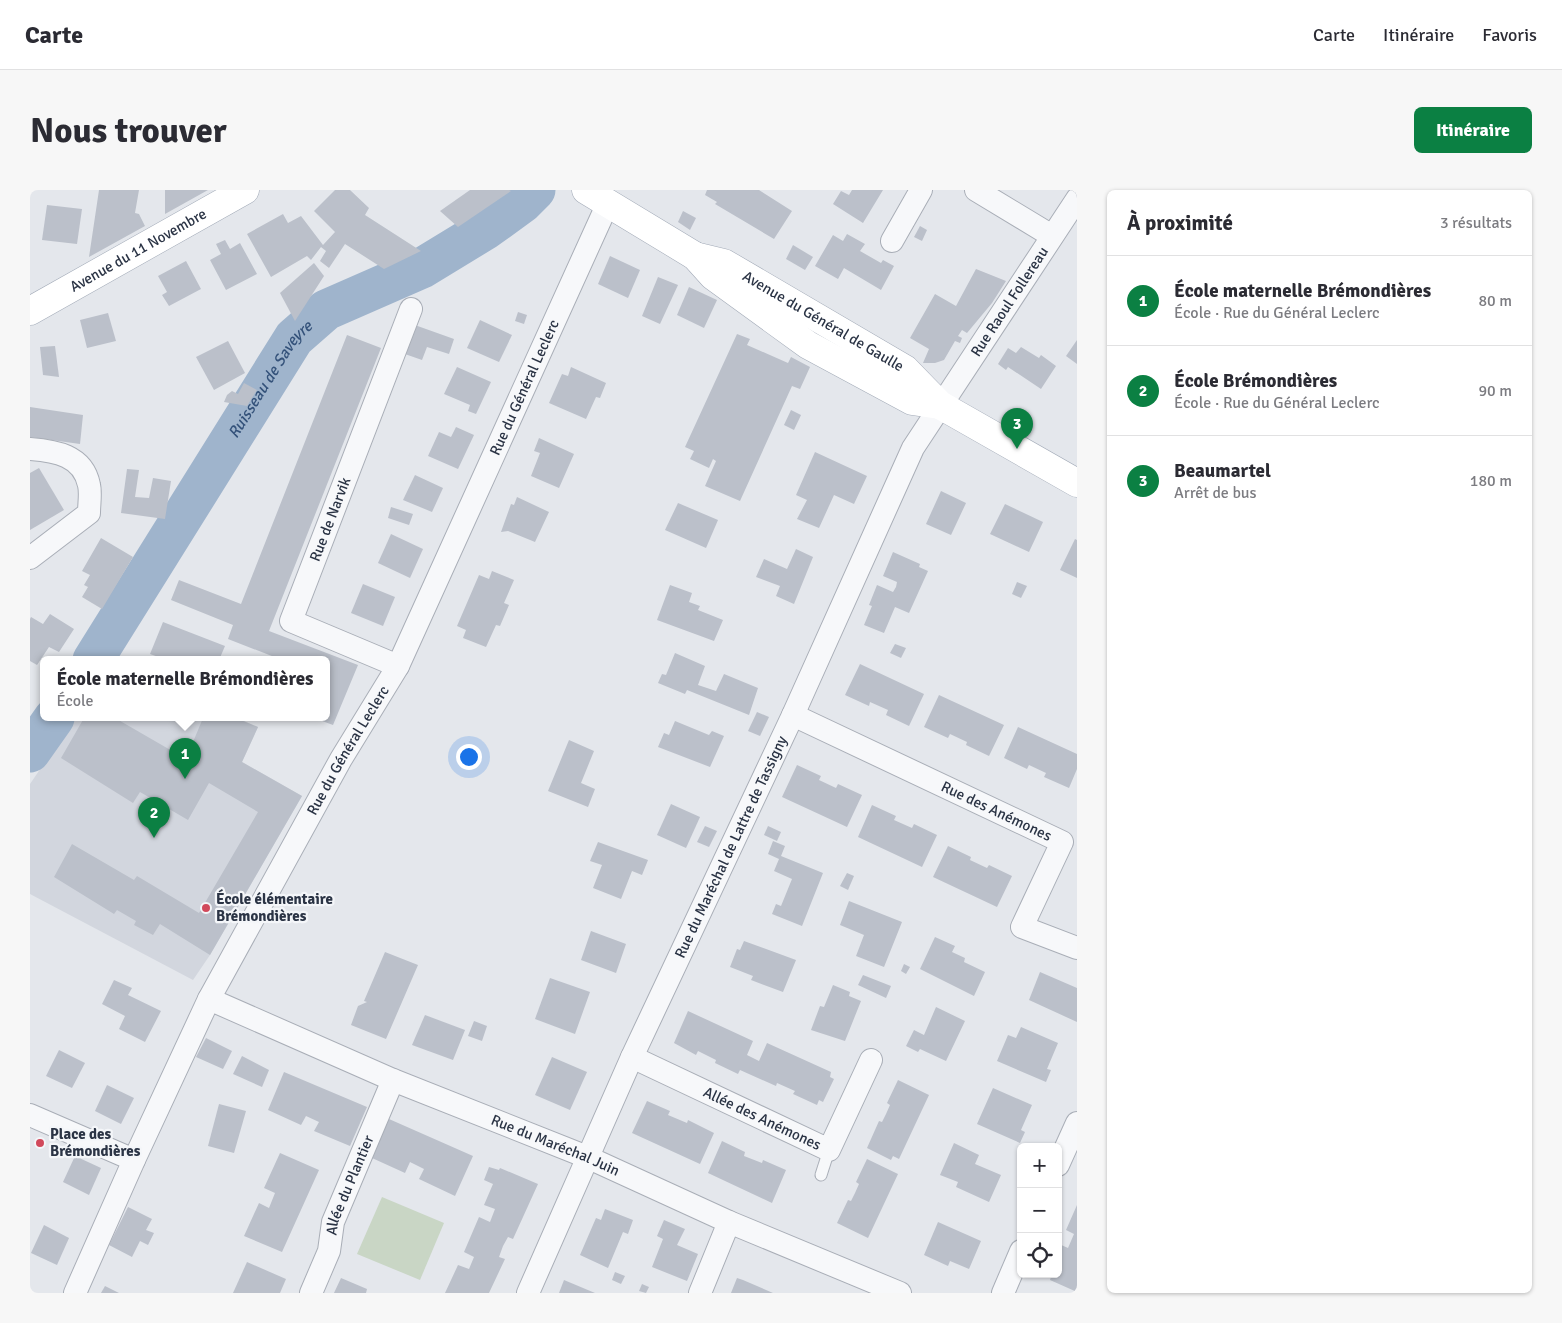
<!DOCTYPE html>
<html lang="fr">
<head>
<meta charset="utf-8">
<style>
	:root { --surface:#fff; --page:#f7f7f7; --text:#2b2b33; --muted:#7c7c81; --line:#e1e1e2; --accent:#0b8043 }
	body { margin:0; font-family:Signika,sans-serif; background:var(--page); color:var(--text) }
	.controls { position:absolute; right:15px; bottom:15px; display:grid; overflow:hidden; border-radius:8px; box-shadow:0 1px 4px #0004 }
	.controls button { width:45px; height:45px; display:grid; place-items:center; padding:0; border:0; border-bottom:1px solid var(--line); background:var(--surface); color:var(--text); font:25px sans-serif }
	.you { position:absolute; left:438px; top:566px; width:18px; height:18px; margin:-12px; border:4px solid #fff; border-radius:50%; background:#1a73e8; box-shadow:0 0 0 8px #1a73e833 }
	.badge { display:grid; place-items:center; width:32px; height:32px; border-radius:50%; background:var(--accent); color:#fff; font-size:16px; font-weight:700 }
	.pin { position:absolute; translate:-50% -41px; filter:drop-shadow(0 1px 2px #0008) }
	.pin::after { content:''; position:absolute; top:26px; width:18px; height:15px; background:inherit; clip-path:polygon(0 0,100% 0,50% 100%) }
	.popup { position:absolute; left:10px; top:466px; width:290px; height:65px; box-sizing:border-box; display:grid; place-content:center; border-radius:8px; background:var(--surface); filter:drop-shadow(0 1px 4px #0005); font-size:16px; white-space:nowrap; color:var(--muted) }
	.popup b { font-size:19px; color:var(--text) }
	.popup::after { content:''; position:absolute; left:50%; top:100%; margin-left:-10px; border:10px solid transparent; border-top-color:var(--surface) }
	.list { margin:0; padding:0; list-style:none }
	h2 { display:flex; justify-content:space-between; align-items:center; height:65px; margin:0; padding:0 20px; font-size:21px }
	h2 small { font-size:16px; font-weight:400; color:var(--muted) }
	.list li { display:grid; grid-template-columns:32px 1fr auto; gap:15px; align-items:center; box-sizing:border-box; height:90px; padding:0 20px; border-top:1px solid var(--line) }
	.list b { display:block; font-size:19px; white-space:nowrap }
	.list p { margin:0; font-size:16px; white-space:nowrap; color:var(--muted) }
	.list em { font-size:16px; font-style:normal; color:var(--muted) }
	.icon { flex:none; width:28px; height:28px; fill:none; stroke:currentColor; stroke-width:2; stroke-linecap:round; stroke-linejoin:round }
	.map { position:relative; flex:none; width:1047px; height:1103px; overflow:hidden; border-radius:8px }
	header { display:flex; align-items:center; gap:30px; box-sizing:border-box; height:70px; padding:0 25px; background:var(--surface); border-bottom:1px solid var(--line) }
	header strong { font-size:24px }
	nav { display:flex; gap:28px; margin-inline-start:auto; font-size:18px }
	.intro { display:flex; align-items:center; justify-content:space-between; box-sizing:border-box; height:120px; padding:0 30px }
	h1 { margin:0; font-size:35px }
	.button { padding:12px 22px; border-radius:8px; background:var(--accent); color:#fff; font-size:18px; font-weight:700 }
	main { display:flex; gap:30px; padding:0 30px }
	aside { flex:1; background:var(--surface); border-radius:8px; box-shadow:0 1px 4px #0004 }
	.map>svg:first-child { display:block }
</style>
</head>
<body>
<header>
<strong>Carte</strong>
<nav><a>Carte</a><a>Itinéraire</a><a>Favoris</a></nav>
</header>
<div class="intro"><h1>Nous trouver</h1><a class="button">Itinéraire</a></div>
<main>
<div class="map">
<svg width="1047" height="1103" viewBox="0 0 1047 1103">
	<rect width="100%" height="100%" fill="#e4e7ec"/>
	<path fill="#d2d6de" d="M45,528H212V530L228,537L212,572L272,606L180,765L163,790L0,704V594Z"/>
	<path fill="#c9d6c5" d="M352,1007L414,1033L390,1090L327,1064Z"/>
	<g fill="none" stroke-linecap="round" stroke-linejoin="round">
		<g stroke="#9fb4cc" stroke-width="41">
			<path id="s1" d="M63,470L264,148L296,120L392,78L456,39L492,13L505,0"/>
			<path d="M0,562L24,528"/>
		</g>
	</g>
	<g fill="#bbc0ca">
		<path d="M69,0H109L105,23L109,24L115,36L59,67Z"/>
		<path d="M135,0H178L135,24Z"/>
		<path d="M305,0H320L339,18L335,25L391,61L354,79L315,54L299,78L290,71L296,61L291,57L281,70L277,66L241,87L217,44L253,24L258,33L271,26L293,55L305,42L284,21Z"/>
		<path d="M440,0H479L481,1L428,37L410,21Z"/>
		<path d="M677,0H729L762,21L744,49L685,14L687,12L675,5Z"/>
		<path d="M822,0H853L833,33L803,14L811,1L819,5Z"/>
		<path d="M17,15L52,19L47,54L12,50Z"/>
		<path d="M653,21L666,28L660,40L648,32Z"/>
		<path d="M890,36L897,40L892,51L884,47Z"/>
		<path d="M817,44L835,54L830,61L851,73L853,70L864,76L851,100L814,78L808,89L785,76L803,45L813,51Z"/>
		<path d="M195,50L200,59L210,53L227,84L196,100L180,70L191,64L186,54Z"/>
		<path d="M763,55L783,67L775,80L756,69Z"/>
		<path d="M580,66L610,80L598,108L568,94Z"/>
		<path d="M156,71L171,99L139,116L132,105L137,102L128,86Z"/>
		<path d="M284,73L294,86L265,131L250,103Z"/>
		<path d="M946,79L976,91L962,113L937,143L932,140L928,146L932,148L930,153L925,151L914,170L905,173H893L899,159L880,148L905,104L926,116Z"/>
		<path d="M628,87L648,95L630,134L612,126Z"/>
		<path d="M659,97L687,110L674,138L647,125Z"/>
		<path d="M488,122L497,125L494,134L485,131Z"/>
		<path d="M78,123L86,151L57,158L50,130Z"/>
		<path d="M450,130L482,145L469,172L437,158Z"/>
		<path d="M382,134L424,149L419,164L397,157L392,170L372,163Z"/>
		<path d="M707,144L720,149L717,155L758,173L761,167L780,177L770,199L762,196L710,311L675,296L686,271L683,269L679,278L660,269L664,261L655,257Z"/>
		<path d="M317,145L351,158L239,441L328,475L303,535L284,528H296V470H252L198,449L203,435L141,410L149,390L211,414Z"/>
		<path d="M1047,150V174L1036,166Z"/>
		<path d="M198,151L215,183L184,200L166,167Z"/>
		<path d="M25,156L29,187L13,185L10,157Z"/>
		<path d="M991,157L1009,168L1011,165L1026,176L1011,199L978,177L976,180L968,174L978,158L986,163Z"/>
		<path d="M427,177L461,192L446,224L438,221L440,215L414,204Z"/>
		<path d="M541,177L576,193L570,208L566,207L556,229L519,213L532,184L538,186Z"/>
		<path d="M214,193L227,200L217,216L194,212L197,205L202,201L208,204Z"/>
		<path d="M0,217L53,225L50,254L0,247Z"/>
		<path d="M761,220L771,225L764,240L754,235Z"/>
		<path d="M426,237L444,245L428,279L398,266L409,242L421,247Z"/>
		<path d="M509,248L544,264L529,298L501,286L510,263L504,261Z"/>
		<path d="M785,262L837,286L824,314L804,305L789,338L767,329L777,310L766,305Z"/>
		<path d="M9,278L34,320L0,340V283Z"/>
		<path d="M97,279L109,280L105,307L119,308L123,288L141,291L135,329L91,323Z"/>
		<path d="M385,285L413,298L402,322L373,310Z"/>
		<path d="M911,301L936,313L921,345L896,334Z"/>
		<path d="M487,307L519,322L505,352L478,341L471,342L481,314L484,315Z"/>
		<path d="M648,313L688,330L676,358L635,340Z"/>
		<path d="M975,314L1013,332L999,362L960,344Z"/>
		<path d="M361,317L383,324L379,335L358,328Z"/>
		<path d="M361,344L393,359L380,388L348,373Z"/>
		<path d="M71,348L103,367L72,419L52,407L58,397L54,395L60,385L52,381Z"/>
		<path d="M1045,349L1047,350V388L1030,380Z"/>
		<path d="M766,359L783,367L764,414L746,406L750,396L726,387L734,369L757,379Z"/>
		<path d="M863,362L890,374L889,377L898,381L879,423L865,417L854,443L834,435L842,416L839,415L847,395L863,402L866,397L867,392L853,386Z"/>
		<path d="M462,381L484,390L474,413L479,415L470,436L466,435L456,457L433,448L436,440L427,436L449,385L459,389Z"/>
		<path d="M987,392L997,396L991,408L982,404Z"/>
		<path d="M333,394L365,407L353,436L321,423Z"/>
		<path d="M640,395L662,403L659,412L670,416L668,420L693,430L684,451L627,430Z"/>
		<path d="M20,424L44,439L29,462L19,457L7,475L0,471V429L1,427L13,434Z"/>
		<path d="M133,432L195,456L189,470H137L120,464Z"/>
		<path d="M865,454L876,458L871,468L860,463Z"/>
		<path d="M645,463L675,476L668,495L686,501L694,484L728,498L719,525L657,500L655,504L628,493L632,484L636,485Z"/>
		<path d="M830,474L894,504L879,536L856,525L858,520L840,512L839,516L815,505Z"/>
		<path d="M909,505L974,535L959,566L936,555L937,552L920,544L918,548L894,537Z"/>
		<path d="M727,522L739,527L730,546L718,541Z"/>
		<path d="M54,528H85L156,569L173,528H206L228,537L212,572L272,606L180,765L130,734L123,745L104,735L106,731L87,720L84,724L24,687L42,654L104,690L107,686L169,723L228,622L179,593L158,630L110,602L103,613L31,568Z"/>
		<path d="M645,531L679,545L682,541L694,546L680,577L628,557L634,543L639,545Z"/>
		<path d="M988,537L1047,564V579L1039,598L1014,587L1016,583L999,575L997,579L974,568Z"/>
		<path d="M539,550L564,561L551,593L565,599L558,617L518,601Z"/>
		<path d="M767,575L791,586L789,590L806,598L808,594L832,605L817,637L752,607Z"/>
		<path d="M641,614L670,627L656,658L627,645Z"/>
		<path d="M842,615L866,626L864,630L882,638L884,634L907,645L892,677L828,647Z"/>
		<path d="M675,636L687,641L679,657L667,652Z"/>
		<path d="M738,636L751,642L747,651L734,645Z"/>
		<path d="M743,651L755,656L751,666L793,683L772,736L742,724L746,714L751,716L762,689L744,681L749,669L738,664Z"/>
		<path d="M568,652L618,670L612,685L602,681L591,709L563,698L572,675L560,671Z"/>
		<path d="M918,656L941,667L940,670L957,678L959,675L982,686L967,717L903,687Z"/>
		<path d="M817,683L824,686L818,700L810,696Z"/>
		<path d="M819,711L872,732L854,777L826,766L834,745L810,735Z"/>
		<path d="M561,741L596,754L586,783L551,770Z"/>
		<path d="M905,747L925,756L922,762L935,768L934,772L955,782L944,806L890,779Z"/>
		<path d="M714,751L766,770L753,802L721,790L723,786L700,777L707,759L710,760Z"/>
		<path d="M355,762L388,775L356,849L321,835L328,816L337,812L334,811Z"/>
		<path d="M874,774L880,777L876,784L871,781Z"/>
		<path d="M1010,782L1047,798V832L999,810Z"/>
		<path d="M833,785L861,796L856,808L828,795Z"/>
		<path d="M520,788L560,802L545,844L505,829Z"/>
		<path d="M84,790L102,798L98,805L131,821L115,852L89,839L95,826L72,814Z"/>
		<path d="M803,795L820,802L819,806L831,811L815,851L781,840L790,816L794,817Z"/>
		<path d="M906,817L935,831L916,871L890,859L888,862L876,856L884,840L894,845Z"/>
		<path d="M658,821L723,851L717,865L729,871L737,853L801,882L800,887L804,889L793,912L789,910L787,915L763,904L765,901L747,893L746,896L710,880L708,884L685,873L686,870L668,861L666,865L644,853Z"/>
		<path d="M395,825L435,840L423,870L382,855Z"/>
		<path d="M444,831L457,836L452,851L438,846Z"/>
		<path d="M991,837L1028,853L1017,879L1021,880L1016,892L967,871L978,845L986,848Z"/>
		<path d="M176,848L202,861L193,879L166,867Z"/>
		<path d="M29,860L55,873L42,898L16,886Z"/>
		<path d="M212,866L239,880L232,897L203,884Z"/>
		<path d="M522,867L557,882L540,920L505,905Z"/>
		<path d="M254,882L337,917L320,956L284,941L289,932L276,926L271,935L238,920Z"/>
		<path d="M868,890L899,905L869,969L863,966L861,970L837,958L849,931L852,932L856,924L860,915L857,913Z"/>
		<path d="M77,895L104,908L91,934L65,921Z"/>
		<path d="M963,898L1002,915L991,940L995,942L990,953L947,934Z"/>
		<path d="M617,911L640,921L638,925L657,933L658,930L684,943L670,974L602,943Z"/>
		<path d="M189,914L216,921L204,963L178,956Z"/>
		<path d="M359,929L443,966L425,1006L389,989L394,979L380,972L375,983L342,968Z"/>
		<path d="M692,951L715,962L714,966L732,973L733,970L756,980L742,1013L678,983Z"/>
		<path d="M924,953L949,965L945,974L971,985L959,1012L926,997L928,992L910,985Z"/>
		<path d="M250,963L289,980L252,1062L214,1046L229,1013L239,1018L245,1003L234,998Z"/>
		<path d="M45,966L71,978L59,1005L33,992Z"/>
		<path d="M837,969L868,984L838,1048L807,1033L818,1010L821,1011L825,1003L829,994L826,992Z"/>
		<path d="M459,977L469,980L470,978L508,994L483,1049L478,1047L473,1056L469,1067L475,1069L459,1103H415L428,1075L439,1079L444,1067L434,1062L449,1027L460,1032L465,1019L454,1015L463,994L454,990Z"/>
		<path d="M1047,1015V1102L1020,1090L1022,1084H1028L1029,1054L1038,1058L1044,1044L1036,1040Z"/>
		<path d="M98,1017L122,1029L116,1040L124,1043L118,1055L110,1051L102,1067L79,1055Z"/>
		<path d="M575,1019L603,1030L598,1044L593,1042L578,1078L550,1065L566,1028L571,1030Z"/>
		<path d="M634,1030L655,1039L647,1055L668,1064L657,1091L622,1077L633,1049L627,1046Z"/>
		<path d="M908,1032L951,1051L939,1079L920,1071L918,1076L894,1065Z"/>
		<path d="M14,1035L39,1048L27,1075L1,1063Z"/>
		<path d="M217,1072L256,1089L250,1103H203Z"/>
		<path d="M585,1082L595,1086L591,1094L582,1090Z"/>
		<path d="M311,1088L337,1099L336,1103H304Z"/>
		<path d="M707,1088L713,1090L743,1103H701Z"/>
		<path d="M534,1090L565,1103H529Z"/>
		<path d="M612,1094L619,1097L616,1103L609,1101Z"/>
		<path d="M75,1096L89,1103H71Z"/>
	</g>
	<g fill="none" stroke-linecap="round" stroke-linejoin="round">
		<g stroke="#a9aeb7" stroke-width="13">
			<path id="service" d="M791,985L799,960"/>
		</g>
		<g stroke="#a9aeb7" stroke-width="24">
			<g id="minor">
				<path d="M946,0L1022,46"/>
				<path d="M862,51L891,0"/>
				<path d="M0,259C25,261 53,265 59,295C61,303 59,314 59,323L0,368"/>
				<path id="s2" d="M368,476L261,431L381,119"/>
				<path id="s3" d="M763,525L1032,652L992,737L1047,758"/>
				<path id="s4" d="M179,809L363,890L557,967L699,1032L870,1103"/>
				<path id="s5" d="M602,867L799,960L841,870"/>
				<path d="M0,925L104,970"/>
				<path d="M1028,975L1047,933"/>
				<path id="s6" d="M45,1103L104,970L179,809L311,569L368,476L578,13"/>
				<path id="s7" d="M281,1103L299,1061L303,1032L363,890"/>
				<path id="s8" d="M498,1103L602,867L763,525L883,258L1047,9"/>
				<path d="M670,1103L699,1032"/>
				<path d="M973,1103L991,1061"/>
			</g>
		</g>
		<g stroke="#a3abb8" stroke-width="29">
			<g id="primary">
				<path d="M556,0L665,66L683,86L778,155L882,211L910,215"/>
				<path id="s9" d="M665,66L694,73L875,179L910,215L1047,293"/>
				<path id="s10" d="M0,121L215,0"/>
			</g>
		</g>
		<use href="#service" stroke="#f7f8fa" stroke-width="11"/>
		<use href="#minor" stroke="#f7f8fa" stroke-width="22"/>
		<use href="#primary" stroke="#fff" stroke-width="28"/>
	</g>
	<g fill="#d1495b" stroke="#f4f6f9" stroke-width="2">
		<circle cx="176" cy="718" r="5"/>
		<circle cx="10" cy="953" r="5"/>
	</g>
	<g text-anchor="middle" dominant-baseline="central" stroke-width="4.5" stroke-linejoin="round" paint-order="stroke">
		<g font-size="15" fill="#2b3445" stroke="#f4f6f9">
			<text stroke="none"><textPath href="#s10" startOffset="124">Avenue du 11 Novembre</textPath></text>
			<text stroke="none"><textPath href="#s8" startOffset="1104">Rue Raoul Follereau</textPath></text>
			<text stroke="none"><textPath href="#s9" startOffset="145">Avenue du Général de Gaulle</textPath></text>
			<text stroke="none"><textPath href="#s6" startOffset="1012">Rue du Général Leclerc</textPath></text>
			<text stroke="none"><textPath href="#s2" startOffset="225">Rue de Narvik</textPath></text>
			<text stroke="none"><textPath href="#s6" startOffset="608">Rue du Général Leclerc</textPath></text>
			<text stroke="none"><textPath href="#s3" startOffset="225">Rue des Anémones</textPath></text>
			<text stroke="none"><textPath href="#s8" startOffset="490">Rue du Maréchal de Lattre de Tassigny</textPath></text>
			<text stroke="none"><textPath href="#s5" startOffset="144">Allée des Anémones</textPath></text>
			<text stroke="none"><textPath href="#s4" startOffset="376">Rue du Maréchal Juin</textPath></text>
			<text stroke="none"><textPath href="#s7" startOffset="115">Allée du Plantier</textPath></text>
		</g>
		<g font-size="15" font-weight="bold" fill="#2b3445" stroke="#f4f6f9" text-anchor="start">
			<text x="186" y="709">École élémentaire<tspan x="186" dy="17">Brémondières</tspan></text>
			<text x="20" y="944">Place des<tspan x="20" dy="17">Brémondières</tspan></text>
		</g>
		<g font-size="16" font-style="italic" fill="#34527a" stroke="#f4f6f9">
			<text stroke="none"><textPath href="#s1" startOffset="332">Ruisseau de Saveyre</textPath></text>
		</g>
	</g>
</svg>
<div class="controls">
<button>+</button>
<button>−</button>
<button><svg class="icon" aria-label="locate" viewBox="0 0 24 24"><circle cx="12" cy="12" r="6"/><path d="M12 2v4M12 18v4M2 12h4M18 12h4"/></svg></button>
</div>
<div class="you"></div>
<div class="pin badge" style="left:155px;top:589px">1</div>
<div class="popup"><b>École maternelle Brémondières</b>École</div>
<div class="pin badge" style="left:124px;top:648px">2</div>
<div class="pin badge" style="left:987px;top:259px">3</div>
</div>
<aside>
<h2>À proximité<small>3 résultats</small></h2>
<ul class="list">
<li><span class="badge">1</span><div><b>École maternelle Brémondières</b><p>École · Rue du Général Leclerc</p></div><em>80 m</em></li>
<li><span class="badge">2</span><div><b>École Brémondières</b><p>École · Rue du Général Leclerc</p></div><em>90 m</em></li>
<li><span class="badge">3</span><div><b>Beaumartel</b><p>Arrêt de bus</p></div><em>180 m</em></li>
</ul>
</aside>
</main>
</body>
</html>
